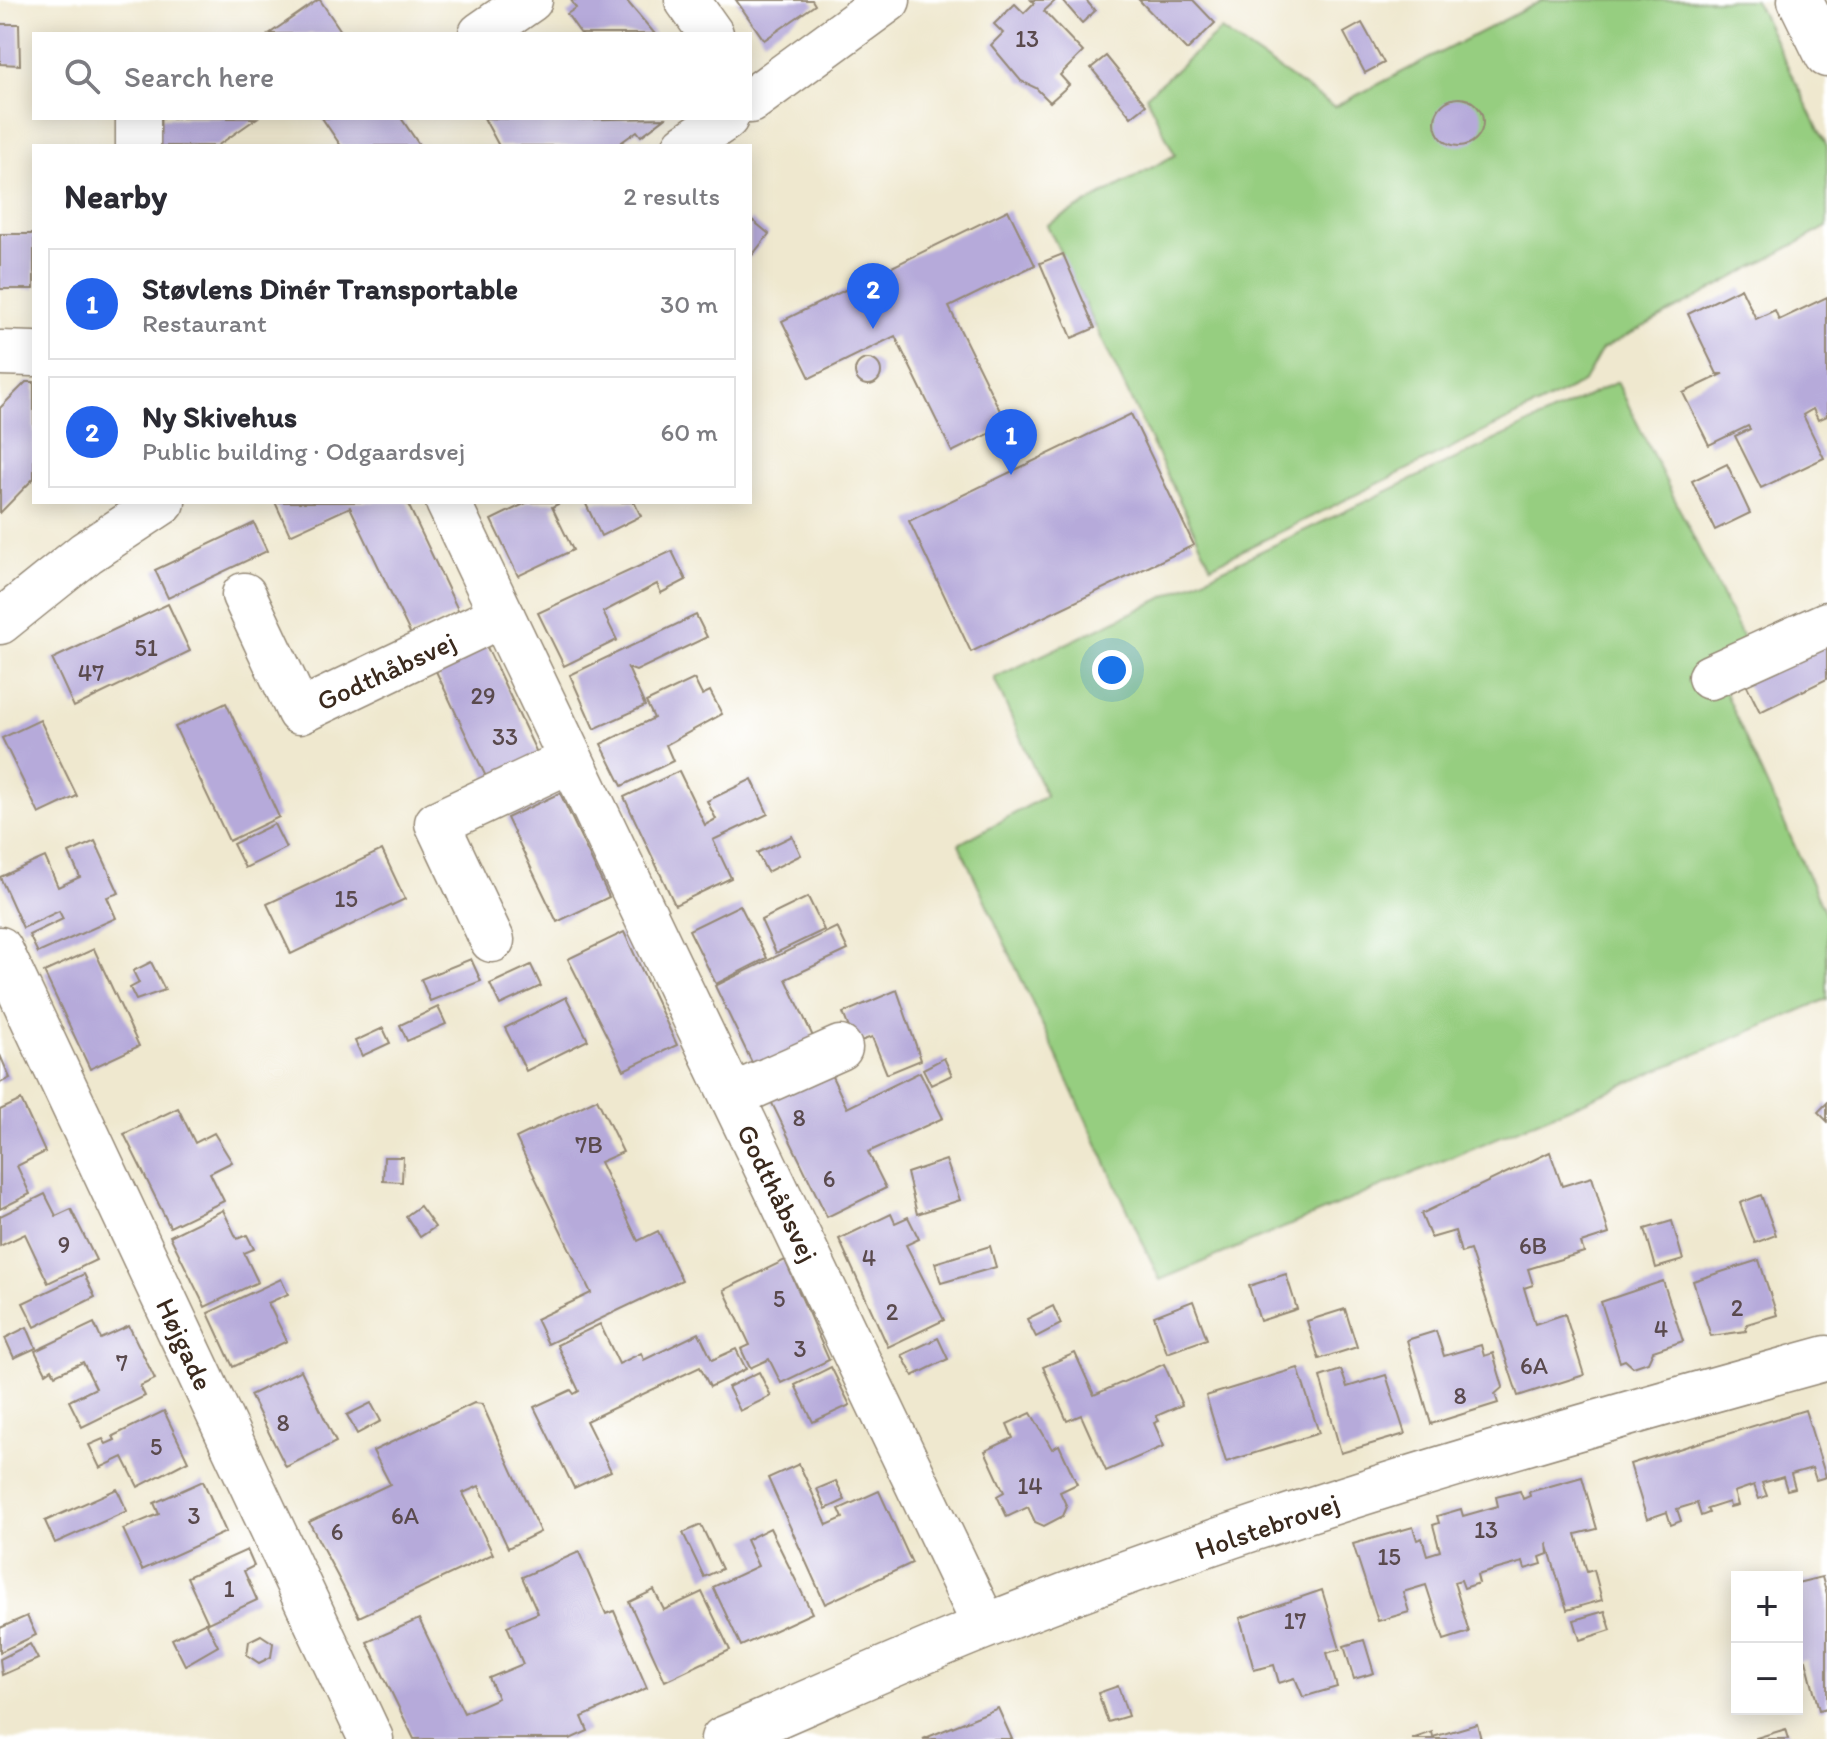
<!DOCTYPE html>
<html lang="en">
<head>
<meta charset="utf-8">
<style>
	:root { --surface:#fff; --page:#f7f7f7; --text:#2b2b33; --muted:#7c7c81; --line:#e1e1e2; --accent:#2563eb }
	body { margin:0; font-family:Itim,sans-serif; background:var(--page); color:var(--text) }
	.controls { position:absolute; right:24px; bottom:24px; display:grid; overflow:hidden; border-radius:0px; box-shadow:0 4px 20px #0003 }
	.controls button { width:72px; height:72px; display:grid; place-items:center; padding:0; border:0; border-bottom:2px solid var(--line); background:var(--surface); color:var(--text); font:40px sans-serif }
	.you { position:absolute; left:1112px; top:670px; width:28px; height:28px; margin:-20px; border:6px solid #fff; border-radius:50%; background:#1a73e8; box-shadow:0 0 0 12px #1a73e833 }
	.badge { display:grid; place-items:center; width:52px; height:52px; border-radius:50%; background:var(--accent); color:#fff; font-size:26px; font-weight:700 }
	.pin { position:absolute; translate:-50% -66px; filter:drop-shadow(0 2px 4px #0008) }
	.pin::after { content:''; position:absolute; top:42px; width:28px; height:24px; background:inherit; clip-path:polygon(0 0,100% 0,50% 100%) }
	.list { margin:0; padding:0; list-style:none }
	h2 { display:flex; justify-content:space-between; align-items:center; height:104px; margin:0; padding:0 32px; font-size:34px }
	h2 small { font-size:26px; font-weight:400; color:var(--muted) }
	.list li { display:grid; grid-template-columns:52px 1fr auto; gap:24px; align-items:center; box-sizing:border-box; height:112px; margin:0 16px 16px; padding:0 16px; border:2px solid var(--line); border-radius:0px }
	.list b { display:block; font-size:30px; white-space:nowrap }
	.list p { margin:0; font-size:26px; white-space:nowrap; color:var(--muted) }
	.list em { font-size:26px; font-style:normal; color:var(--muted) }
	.icon { flex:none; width:44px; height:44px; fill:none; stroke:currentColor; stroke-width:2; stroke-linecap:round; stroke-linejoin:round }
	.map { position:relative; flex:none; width:1827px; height:1739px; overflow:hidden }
	.search { position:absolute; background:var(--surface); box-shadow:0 4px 20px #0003; left:32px; top:32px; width:720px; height:88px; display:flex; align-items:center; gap:20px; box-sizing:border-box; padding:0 28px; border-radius:0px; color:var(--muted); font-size:30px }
	.panel { position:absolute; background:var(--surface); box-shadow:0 4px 20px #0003; left:32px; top:144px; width:720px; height:360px; border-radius:0px }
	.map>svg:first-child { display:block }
</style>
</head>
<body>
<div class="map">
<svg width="1827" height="1739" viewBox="0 0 1827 1739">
	<rect width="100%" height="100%" fill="#fff"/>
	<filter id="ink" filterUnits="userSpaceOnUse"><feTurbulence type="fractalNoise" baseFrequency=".0125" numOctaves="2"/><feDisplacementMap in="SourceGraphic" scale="16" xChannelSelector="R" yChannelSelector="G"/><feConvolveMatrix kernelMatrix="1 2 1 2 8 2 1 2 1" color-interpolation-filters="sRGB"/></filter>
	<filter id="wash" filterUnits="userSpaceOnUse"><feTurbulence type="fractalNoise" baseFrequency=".006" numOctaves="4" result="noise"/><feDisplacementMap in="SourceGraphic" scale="32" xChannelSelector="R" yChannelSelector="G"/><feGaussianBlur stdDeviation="1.8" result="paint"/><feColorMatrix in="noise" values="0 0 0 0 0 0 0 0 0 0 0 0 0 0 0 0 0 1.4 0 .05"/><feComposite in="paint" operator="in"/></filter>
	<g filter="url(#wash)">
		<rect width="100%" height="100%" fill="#efe8cf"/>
		<g fill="#96ce80" stroke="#687c4f" stroke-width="2">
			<path d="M1543,0H1755L1827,146V227L1602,349L1583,383L1211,566L1047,225L1175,155L1146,96L1221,30L1334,107Z"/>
			<path d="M1617,382L1743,638L1725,693L1827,917V999L1160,1280L959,844L1046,796L994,678Z"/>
		</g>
		<g id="blocks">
			<g fill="#b6aada">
				<path d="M320,0L343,34H269L318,0Z"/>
				<path d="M571,0H626L655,34H581L567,14L576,8Z"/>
				<path d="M736,0H812L815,5L764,40Z"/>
				<path d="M1031,0H1056L1044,11L1083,52L1060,75L1069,85L1050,102L1036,88L1021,81L991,45L1003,33L994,24L1015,4L1024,13L1034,3Z"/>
				<path d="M1062,0H1086L1095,11L1082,23Z"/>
				<path d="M1139,0H1193L1215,23L1187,50Z"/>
				<path d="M1362,23L1384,63L1365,73L1344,33Z"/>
				<path d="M0,24H19L20,65L0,64Z"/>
				<path d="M1106,56L1146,105L1131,117L1091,68Z"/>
				<circle cx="1459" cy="122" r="24"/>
				<path d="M147,118H257L217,146H159Z"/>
				<path d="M322,118H401L420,146H341Z"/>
				<path d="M484,118L556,120L665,118L641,136L637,131L616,146H499Z"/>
				<path d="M1008,210L1035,265L949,307L1007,425L952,452L895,336L810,378L782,321Z"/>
				<path d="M751,219L769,234L750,258V221Z"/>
				<rect x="0" y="234" width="34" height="55"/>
				<path d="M1063,254L1095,328L1072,338L1040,263Z"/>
				<path d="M1741,288L1756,319L1775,310L1779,320L1827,297V416L1818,420L1813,409L1803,415L1824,458L1761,488L1735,436L1750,429L1748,426L1709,445L1683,393L1723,374H1717L1688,314Z"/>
				<circle cx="868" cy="372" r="13"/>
				<path d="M26,382H34V478L0,513V408Z"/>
				<path d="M1131,414L1194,545L971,652L909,521Z"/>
				<path d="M1727,464L1750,513L1715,530L1692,481Z"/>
				<path d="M275,502H407L459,612L411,635L350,507L290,535Z"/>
				<path d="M528,502H562L552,507L573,550L518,576L491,520Z"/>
				<path d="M585,502H634L641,516L601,536Z"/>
				<path d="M254,523L267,551L168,598L155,570Z"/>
				<path d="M672,551L686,580L661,593L657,584L603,612L617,640L564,666L538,613Z"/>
				<path d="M168,604L190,651L74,707L52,659Z"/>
				<path d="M696,615L707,637L636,671L628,668L645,706L594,729L570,675Z"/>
				<path d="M1827,642V679L1760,712L1745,682Z"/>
				<path d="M485,643L538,755L487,779L434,667Z"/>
				<path d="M694,679L702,695L710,691L722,714L666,745L673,761L622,786L601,744L654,718L646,702Z"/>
				<path d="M226,703L279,817L229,841L175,727Z"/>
				<path d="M40,720L77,796L39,814L2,738Z"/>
				<path d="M679,771L705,825L716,819L707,801L752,779L768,814L713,840L731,878L675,905L624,797Z"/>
				<path d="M560,793L609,897L557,922L507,818Z"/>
				<path d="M274,824L286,848L245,868L233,844Z"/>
				<path d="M792,836L801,855L767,872L757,853Z"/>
				<path d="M95,841L119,893L107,897L116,918L38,953L29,935L63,919L59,911L23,928L0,877L45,857L58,887L80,877L69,853Z"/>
				<path d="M382,850L405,899L291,954L267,904Z"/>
				<path d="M808,897L824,930L776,953L761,920Z"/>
				<path d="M740,905L767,958L716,984L689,930Z"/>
				<path d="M837,927L848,950L786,979L816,1043L756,1071L715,986Z"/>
				<path d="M624,932L677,1045L624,1070L568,959Z"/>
				<path d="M94,949L139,1046L90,1069L44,972Z"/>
				<path d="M471,959L481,981L430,1001L421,979Z"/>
				<path d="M151,962L165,990L136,1000L130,988L139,983L133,971Z"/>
				<path d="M531,965L541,986L500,1005L490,984Z"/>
				<path d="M897,990L921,1060L887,1074L872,1037L855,1043L843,1013Z"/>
				<path d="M566,997L588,1040L526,1071L505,1028Z"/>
				<path d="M438,1007L446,1024L407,1041L400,1025Z"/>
				<path d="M383,1028L390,1043L362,1056L355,1041Z"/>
				<path d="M0,1055L10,1078L0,1083Z"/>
				<path d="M944,1058L952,1075L931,1085L923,1069Z"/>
				<path d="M827,1066L847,1108L920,1072L943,1118L868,1152L886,1188L827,1217L768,1095Z"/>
				<path d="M597,1099L623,1152L600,1162L638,1241L658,1231L682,1280L548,1344L536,1319L591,1293L516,1138Z"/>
				<path d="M21,1100L45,1152L17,1166L30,1194L0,1209V1110Z"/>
				<path d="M1827,1103V1121L1818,1112Z"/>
				<path d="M178,1108L195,1143L214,1133L232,1162L210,1173L224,1201L170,1227L124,1134Z"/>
				<path d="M1550,1152L1562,1186L1592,1177L1609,1234L1581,1243L1584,1252L1528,1269L1533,1285L1524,1288L1535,1324L1565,1314L1584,1375L1518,1396L1470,1250L1461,1253L1455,1231L1431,1238L1421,1214Z"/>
				<path d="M384,1157H403L402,1182L383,1181Z"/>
				<path d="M946,1160L960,1200L917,1214L907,1173Z"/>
				<path d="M45,1194L56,1216L71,1209L96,1260L48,1283L25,1234L0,1246V1216Z"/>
				<path d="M1761,1195L1776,1235L1755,1243L1740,1203Z"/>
				<path d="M420,1206L435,1227L420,1237L406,1216Z"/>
				<path d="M223,1210L237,1239L247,1235L254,1249L244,1253L258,1282L205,1307L170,1236Z"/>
				<path d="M891,1214L895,1223L908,1217L919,1239L906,1245L944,1320L888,1347L839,1239Z"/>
				<path d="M1672,1221L1683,1260L1656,1268L1645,1229Z"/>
				<path d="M990,1246L996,1267L941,1283L935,1263Z"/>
				<path d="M785,1260L829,1360L781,1383L769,1359L750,1368L741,1349L750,1345L724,1290Z"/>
				<path d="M1759,1260L1777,1315L1747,1324L1746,1331L1711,1336L1693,1281Z"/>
				<path d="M84,1274L95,1297L35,1327L23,1303Z"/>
				<path d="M1286,1274L1297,1309L1260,1321L1249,1286Z"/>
				<path d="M281,1279L288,1294L268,1303L287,1341L233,1367L208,1313Z"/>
				<path d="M1663,1281L1683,1341L1653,1351L1648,1362L1633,1367L1625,1360L1620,1362L1601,1302Z"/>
				<path d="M1193,1301L1207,1339L1167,1353L1154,1316Z"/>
				<path d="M1053,1306L1061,1324L1036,1337L1027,1319Z"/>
				<path d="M1345,1309L1357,1347L1319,1359L1307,1321Z"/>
				<path d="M94,1323L101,1339L129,1326L155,1379L140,1386L145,1396L82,1427L69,1401L96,1388L83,1362L55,1375L52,1369L46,1373L35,1351Z"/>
				<path d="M600,1324L619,1364L641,1353L644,1360L699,1333L712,1360L736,1349L746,1369L710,1387L700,1367L586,1421L611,1471L574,1488L534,1407L571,1390L574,1394L579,1391L557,1345Z"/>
				<path d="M27,1327L36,1348L14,1358L5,1338Z"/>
				<path d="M1436,1331L1444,1356L1481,1345L1484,1356L1493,1353L1503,1387L1495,1394L1498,1403L1431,1424L1407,1340Z"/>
				<path d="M938,1338L948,1359L913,1376L902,1355Z"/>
				<path d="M1075,1353L1094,1395L1164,1364L1182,1405L1156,1416L1159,1421L1154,1423L1164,1446L1106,1471L1081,1415L1067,1421L1043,1367Z"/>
				<path d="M831,1367L850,1405L813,1422L795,1385Z"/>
				<path d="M1298,1368L1319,1433L1226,1462L1206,1396Z"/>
				<path d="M301,1370L336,1442L286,1467L250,1395Z"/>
				<path d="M1341,1370L1347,1387L1386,1375L1405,1434L1341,1453L1320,1377Z"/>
				<path d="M759,1372L771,1396L740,1411L728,1387Z"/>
				<path d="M371,1403L381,1421L357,1434L347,1415Z"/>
				<path d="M474,1403L482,1404L540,1532L508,1548L479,1486L463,1493L493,1554L359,1617L309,1522L390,1484L373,1451Z"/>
				<path d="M1805,1410L1826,1477L1816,1480L1812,1468L1791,1474L1795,1488L1787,1490L1783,1477L1762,1483L1767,1496L1759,1499L1754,1485L1734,1492L1738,1505L1730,1507L1729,1502L1707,1509L1709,1513L1701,1516L1697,1503L1677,1509L1681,1521L1671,1525L1667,1512L1647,1519L1630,1464Z"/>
				<path d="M164,1411L188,1461L138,1487L123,1457L100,1468L89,1445L103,1439L106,1444L115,1440L113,1436Z"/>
				<path d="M1031,1413L1052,1449L1059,1445L1077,1484L1060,1492L1067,1507L1063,1516L1044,1526L1035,1522L1028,1507L1007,1517L997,1496L1004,1492L985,1451L1013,1438L1007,1424Z"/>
				<path d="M799,1464L827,1525L843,1518L839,1509L879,1491L912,1563L825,1604L768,1478Z"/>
				<path d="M1582,1477L1597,1529L1576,1534L1587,1572L1594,1570L1602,1600L1567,1610L1547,1543L1548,1554L1540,1557L1542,1564L1525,1569L1523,1562L1477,1575L1479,1583L1464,1588L1461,1580L1454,1582L1469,1632L1444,1640L1426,1585L1403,1592L1409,1612L1378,1621L1353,1544L1413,1527L1417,1540L1422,1538L1427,1555L1440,1551L1433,1525L1439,1523L1437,1516L1461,1509L1463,1516L1498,1506L1496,1497L1520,1491L1523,1499L1530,1496L1529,1492Z"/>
				<path d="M203,1481L226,1532L142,1570L123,1529L159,1514L154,1503Z"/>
				<path d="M836,1481L845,1500L826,1509L817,1489Z"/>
				<path d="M117,1489L127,1511L55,1543L45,1521Z"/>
				<path d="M701,1525L722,1569L704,1577L683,1533Z"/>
				<path d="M770,1528L812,1613L741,1646L713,1587L758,1566L746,1540Z"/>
				<path d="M247,1550L254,1566L244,1571L257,1600L208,1623L187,1577Z"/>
				<path d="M579,1552L606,1614L614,1611L647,1688L582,1717L588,1731L570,1739H414L367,1642L419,1619L464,1713L498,1698L489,1678L523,1664L507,1626L538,1613L522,1577Z"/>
				<path d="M1822,1577L1827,1595V1708L1819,1710L1806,1660L1797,1662V1583Z"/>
				<path d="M654,1590L664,1610L702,1592L730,1650L665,1681L629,1602Z"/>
				<path d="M1322,1590L1340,1649L1327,1653L1337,1687L1303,1697L1295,1678L1279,1683L1274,1665L1254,1670L1240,1618Z"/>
				<path d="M1605,1611L1611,1630L1580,1640L1574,1620Z"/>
				<path d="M27,1616L36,1635L0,1652V1628Z"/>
				<path d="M206,1622L218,1646L185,1665L172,1639Z"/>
				<path d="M261,1635L273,1643L271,1657L259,1663L247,1655L249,1641Z"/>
				<path d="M1364,1640L1374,1673L1354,1679L1344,1646Z"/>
				<path d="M30,1644L38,1659L2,1675L0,1659Z"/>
				<path d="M1118,1686L1128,1716L1108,1722L1098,1693Z"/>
				<path d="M998,1708L1012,1739H923Z"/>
				<path d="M1477,1724L1481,1739H1412L1432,1732L1433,1737Z"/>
				<path d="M1786,1729L1789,1739H1756V1738Z"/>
			</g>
		</g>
	</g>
	<g filter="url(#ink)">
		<use href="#blocks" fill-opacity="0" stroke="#958976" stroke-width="2"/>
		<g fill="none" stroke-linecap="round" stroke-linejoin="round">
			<g stroke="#958976" stroke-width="47">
				<g id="minor">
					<path d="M687,0L711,34"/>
					<path d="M1800,0L1827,55"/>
					<path d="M481,34L530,0"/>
					<path d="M750,101L888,0"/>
					<path d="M138,146V118"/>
					<path d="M685,146L726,118"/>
					<path d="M0,353L34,354"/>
					<path d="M448,502L985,1626"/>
					<path d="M244,595L299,712L502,615"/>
					<path d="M0,622L86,553L163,502"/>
					<path d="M1710,677L1827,624"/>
					<path d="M492,940L437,823L571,760"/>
					<path d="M0,949L371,1739"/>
					<path d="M732,1096L840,1048"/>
					<path d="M723,1739C810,1702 896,1662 984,1627C1258,1517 1544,1436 1827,1358"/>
				</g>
			</g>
			<use href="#minor" stroke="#fff" stroke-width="44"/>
		</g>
	</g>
	<g text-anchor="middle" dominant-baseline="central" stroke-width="8" stroke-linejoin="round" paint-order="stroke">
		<g font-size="24" fill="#5a4a4d">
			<text x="1027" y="38">13</text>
			<text x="146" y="647">51</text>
			<text x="91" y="672">47</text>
			<text x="483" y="695">29</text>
			<text x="505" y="736">33</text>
			<text x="346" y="898">15</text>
			<text x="799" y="1117">8</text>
			<text x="589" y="1144">7B</text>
			<text x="829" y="1178">6</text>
			<text x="64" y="1244">9</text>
			<text x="1533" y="1245">6B</text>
			<text x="869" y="1257">4</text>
			<text x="779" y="1298">5</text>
			<text x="1737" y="1307">2</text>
			<text x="892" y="1311">2</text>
			<text x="1661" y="1328">4</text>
			<text x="800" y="1348">3</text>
			<text x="122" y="1362">7</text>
			<text x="1534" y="1365">6A</text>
			<text x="1460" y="1395">8</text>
			<text x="283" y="1422">8</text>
			<text x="156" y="1446">5</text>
			<text x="1030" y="1485">14</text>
			<text x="194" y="1515">3</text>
			<text x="405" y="1515">6A</text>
			<text x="1486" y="1529">13</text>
			<text x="337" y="1531">6</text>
			<text x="1389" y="1556">15</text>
			<text x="229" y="1588">1</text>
			<text x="1295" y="1620">17</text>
		</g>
		<g font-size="28" fill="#3b2a1e" stroke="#fff">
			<text transform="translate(386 671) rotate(-25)">Godthåbsvej</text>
			<text transform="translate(778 1193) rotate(64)">Godthåbsvej</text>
			<text transform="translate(185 1344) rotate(65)">Højgade</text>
			<text transform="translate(1267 1526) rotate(-19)">Holstebrovej</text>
		</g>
	</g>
</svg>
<div class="controls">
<button>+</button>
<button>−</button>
</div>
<div class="you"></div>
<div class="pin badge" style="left:1011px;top:475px">1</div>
<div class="pin badge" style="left:873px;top:329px">2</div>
<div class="search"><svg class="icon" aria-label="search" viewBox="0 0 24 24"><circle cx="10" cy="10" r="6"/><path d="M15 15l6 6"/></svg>Search here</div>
<section class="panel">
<h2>Nearby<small>2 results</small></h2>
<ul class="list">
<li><span class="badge">1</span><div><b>Støvlens Dinér Transportable</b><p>Restaurant</p></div><em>30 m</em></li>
<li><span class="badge">2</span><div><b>Ny Skivehus</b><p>Public building · Odgaardsvej</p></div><em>60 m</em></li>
</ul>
</section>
</div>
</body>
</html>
